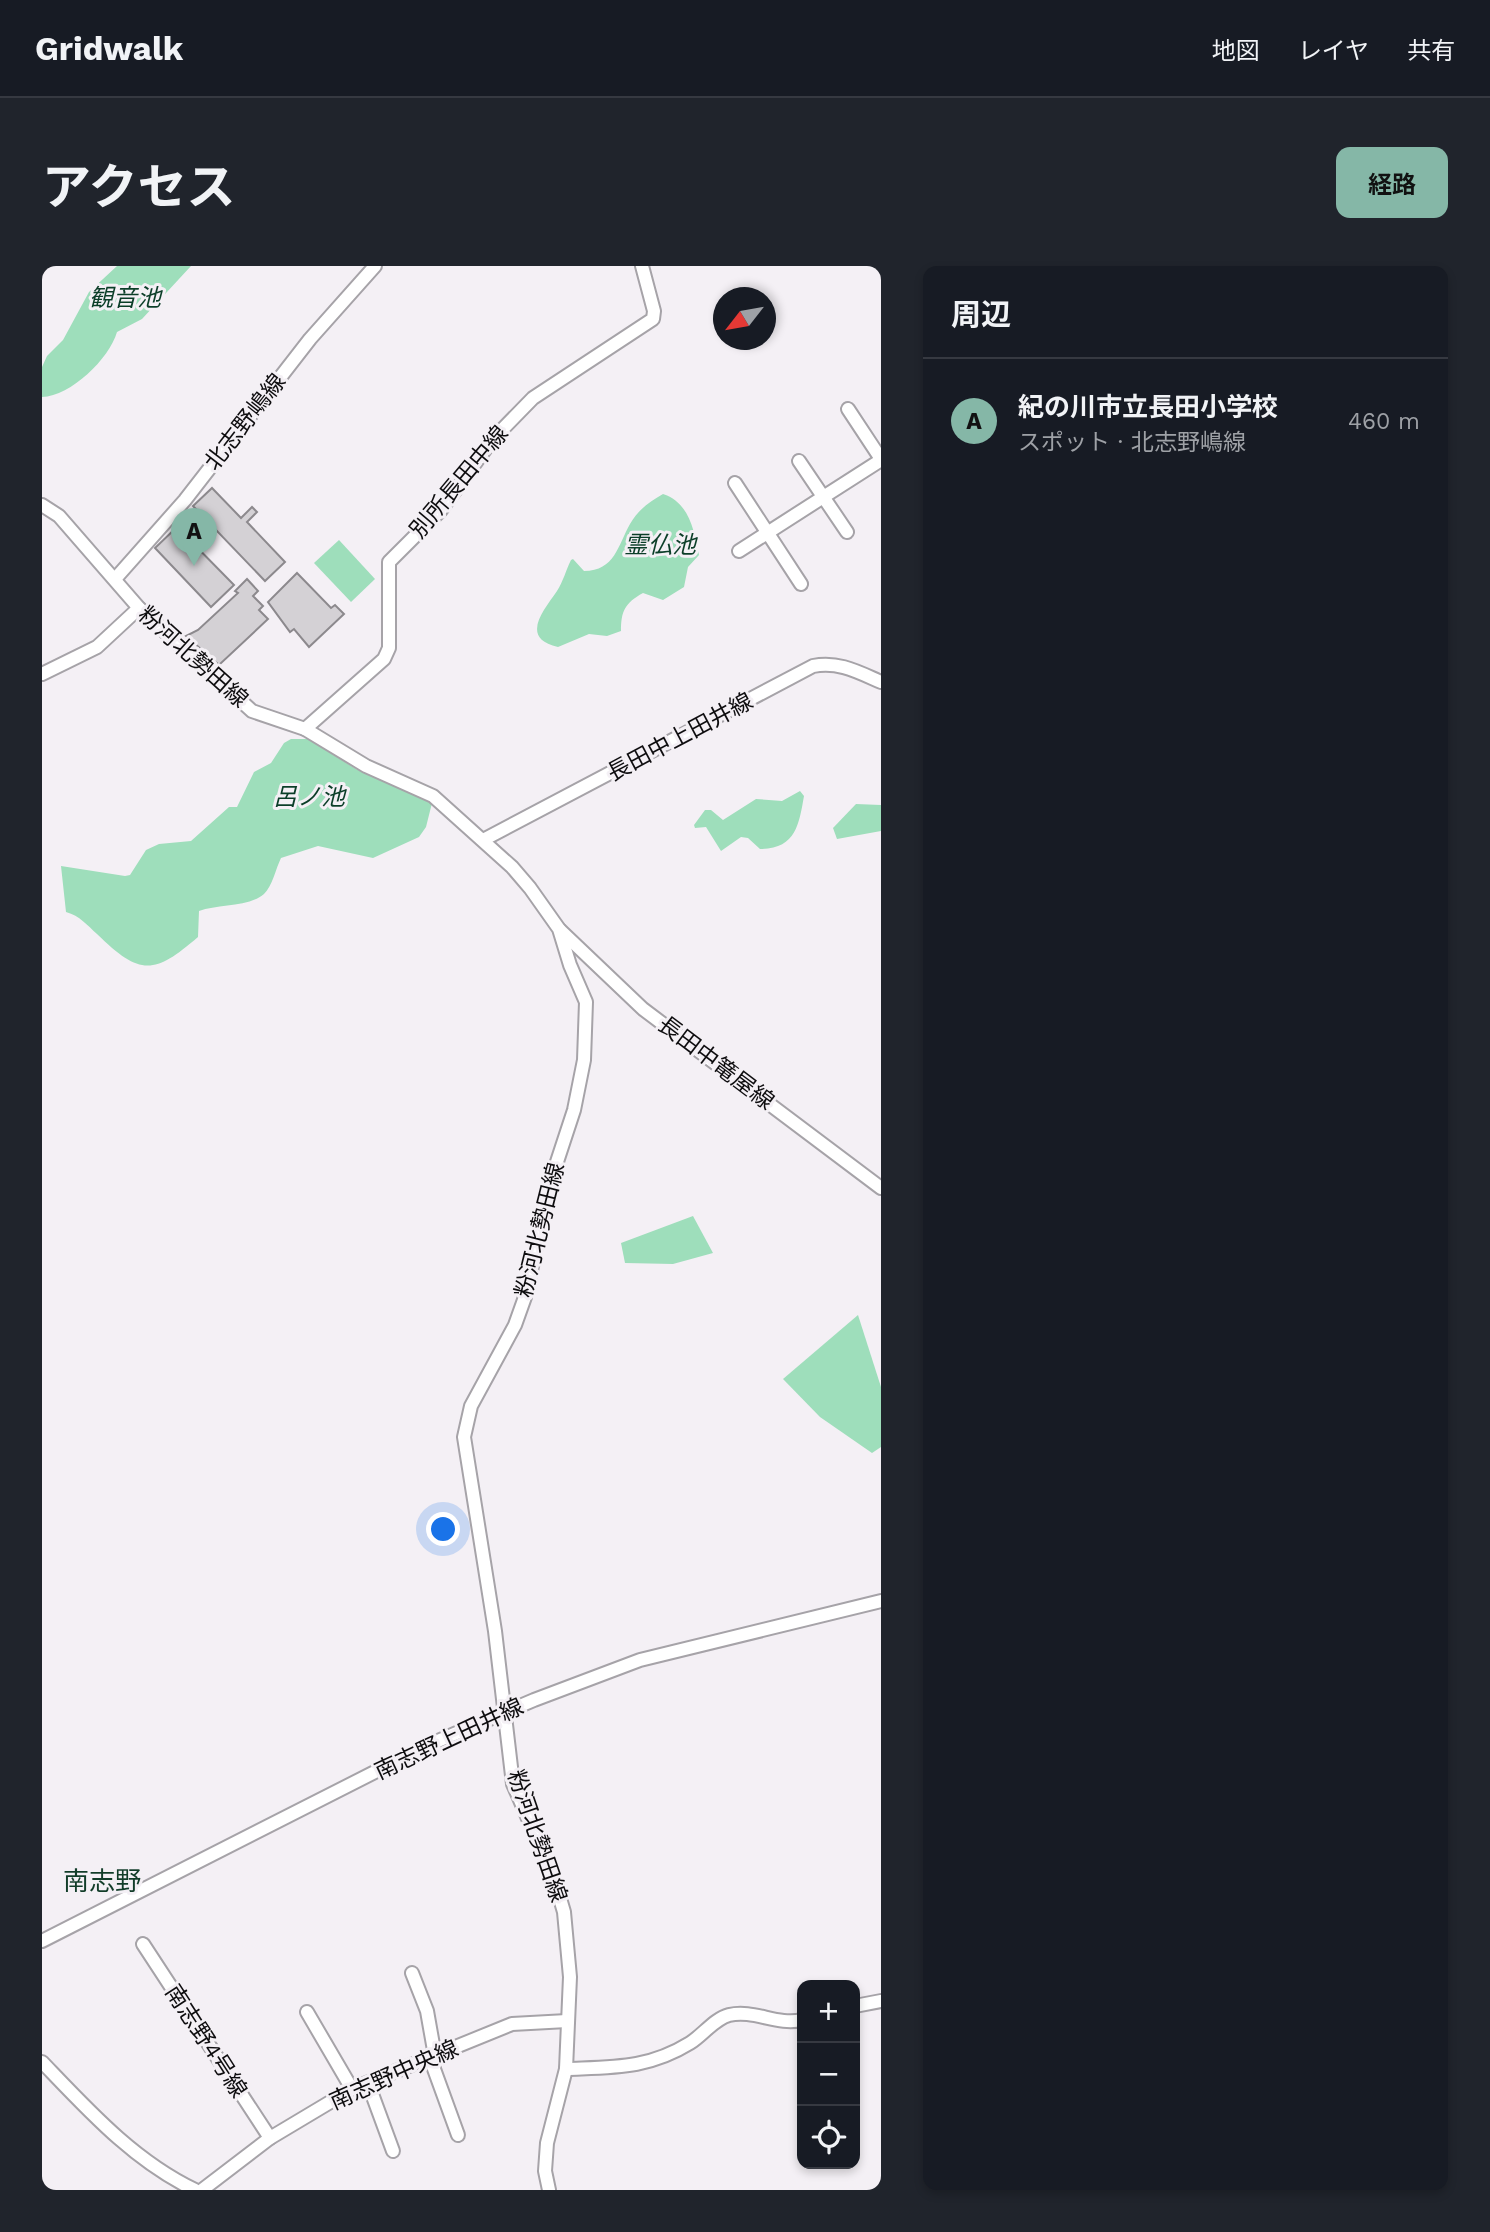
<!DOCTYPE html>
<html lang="ja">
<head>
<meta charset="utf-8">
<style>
	:root { --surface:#171b24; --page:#20242c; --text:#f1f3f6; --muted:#9ea1a6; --line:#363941; --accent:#85b7a7 }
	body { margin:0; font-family:"Work Sans","Noto Sans JP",sans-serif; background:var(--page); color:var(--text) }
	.controls { position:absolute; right:21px; bottom:21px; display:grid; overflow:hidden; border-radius:14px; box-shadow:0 4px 10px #0003 }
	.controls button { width:63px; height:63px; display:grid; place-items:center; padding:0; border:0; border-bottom:2px solid var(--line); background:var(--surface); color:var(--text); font:35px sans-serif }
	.compass { position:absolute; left:671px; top:21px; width:63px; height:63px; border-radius:50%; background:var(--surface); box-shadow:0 4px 10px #0003; rotate:239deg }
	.you { position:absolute; left:402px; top:1264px; width:24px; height:24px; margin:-18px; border:5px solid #fff; border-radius:50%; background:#1a73e8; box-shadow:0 0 0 10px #1a73e833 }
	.badge { display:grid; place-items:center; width:46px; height:46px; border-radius:50%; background:var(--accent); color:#111; font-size:23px; font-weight:700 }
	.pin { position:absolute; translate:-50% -58px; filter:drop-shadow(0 2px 4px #0008) }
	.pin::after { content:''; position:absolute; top:37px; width:24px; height:21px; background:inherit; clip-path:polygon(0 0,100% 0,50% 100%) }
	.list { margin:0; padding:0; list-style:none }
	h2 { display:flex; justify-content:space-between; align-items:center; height:91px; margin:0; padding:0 28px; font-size:30px }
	h2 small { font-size:23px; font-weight:400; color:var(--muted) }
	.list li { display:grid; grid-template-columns:46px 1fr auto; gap:21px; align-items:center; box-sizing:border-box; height:126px; padding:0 28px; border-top:2px solid var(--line) }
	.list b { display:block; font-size:26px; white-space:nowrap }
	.list p { margin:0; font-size:23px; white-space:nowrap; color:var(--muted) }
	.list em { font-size:23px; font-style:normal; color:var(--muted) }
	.icon { flex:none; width:38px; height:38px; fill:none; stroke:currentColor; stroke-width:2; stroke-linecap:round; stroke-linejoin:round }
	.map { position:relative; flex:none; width:839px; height:1924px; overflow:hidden; border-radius:14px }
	header { display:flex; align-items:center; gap:42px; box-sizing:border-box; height:98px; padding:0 35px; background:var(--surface); border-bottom:2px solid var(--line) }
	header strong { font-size:33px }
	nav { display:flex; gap:38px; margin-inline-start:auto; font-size:24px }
	.intro { display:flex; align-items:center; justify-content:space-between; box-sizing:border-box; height:168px; padding:0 42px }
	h1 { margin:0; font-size:49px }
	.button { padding:18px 32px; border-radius:14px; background:var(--accent); color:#111; font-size:24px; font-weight:700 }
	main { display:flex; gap:42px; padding:0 42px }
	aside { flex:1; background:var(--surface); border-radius:14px; box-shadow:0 4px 10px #0003 }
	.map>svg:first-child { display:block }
</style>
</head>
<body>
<header>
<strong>Gridwalk</strong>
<nav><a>地図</a><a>レイヤ</a><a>共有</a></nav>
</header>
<div class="intro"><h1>アクセス</h1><a class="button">経路</a></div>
<main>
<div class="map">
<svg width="839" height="1924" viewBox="0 0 839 1924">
	<rect width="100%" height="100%" fill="#f4f0f5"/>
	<g fill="#9edebb">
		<path d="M75,0H149L100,53L75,66C67,93 29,130 0,131V101L5,90L21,74L47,26Z"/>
		<path d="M621,228C648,237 652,265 657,289L646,301L642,321L621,334L601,327C583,337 579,345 579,365L565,370L547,368L516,381C477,372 502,344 515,325C521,316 524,304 529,294L531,293L542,305C573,305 576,279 588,258C596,244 607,236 621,228Z"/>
		<path d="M297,274L333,313L309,336L272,297Z"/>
		<path d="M249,473H266L314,503L390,537L384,561L377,571L331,592L276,580L239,592C234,602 230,621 222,628C207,641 176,638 157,645L156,671C112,709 98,710 55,668C45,659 38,650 24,646L19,600L83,610L88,609L104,584L117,578L149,575L187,541H195L212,506L229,497L242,477Z"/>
		<path d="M758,525L762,530C757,558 754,583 718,583L706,572L699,571L679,585L664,561L653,562L652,559L663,544H669L681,554L714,533L740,535Z"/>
		<path d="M814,538L839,539V565L795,573L791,562Z"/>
		<path d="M651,950L671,987L631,998L583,997L579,977Z"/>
		<path d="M816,1049L839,1121V1181L830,1187L778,1151L741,1113Z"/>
	</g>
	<g fill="#d4d1d5" stroke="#8c898d" stroke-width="2">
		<path d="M170,222L199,252L210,241L215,246L205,256L243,296L223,315L151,240Z"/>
		<path d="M135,261L192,319L169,341L113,282Z"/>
		<path d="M255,307L289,342L293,339L302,348L267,381L252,363L248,366L226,336Z"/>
		<path d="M205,313L216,325L211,330L221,340L217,344L226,353L177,399L144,370L156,364L196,327L193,325Z"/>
	</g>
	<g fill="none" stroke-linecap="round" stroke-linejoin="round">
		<g stroke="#a6a3a8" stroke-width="16">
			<g id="street">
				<path d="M806,143L839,193"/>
				<path d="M757,195L805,266"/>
				<path d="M693,217L759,318"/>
				<path d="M0,239L17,250L97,342L210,445L263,463L324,500L391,530L470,601L488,622L517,663L528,699L544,736L542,794L532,844L511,908L483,1031L473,1059L429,1140L422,1171L453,1365L471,1518L512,1612L522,1646L528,1711L524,1803L505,1877L503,1905L507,1924"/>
				<path d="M697,285L839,194"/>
				<path d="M73,313L143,234L268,73L333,0"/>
				<path d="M0,408L55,381L97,342"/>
				<path d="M263,463L342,393L347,382V296L399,244L450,174L491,132L611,53L612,45L600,0"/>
				<path d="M441,574L771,400C797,395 816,406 839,416"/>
				<path d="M518,664L601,743L839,922"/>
				<path d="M0,1675L384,1480L492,1434L598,1394L839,1335"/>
				<path d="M101,1678L228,1872"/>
				<path d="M370,1707L385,1745L393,1790"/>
				<path d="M813,1740L839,1735"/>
				<path d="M265,1746L310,1823"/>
				<path d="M388,1792L416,1869"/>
				<path d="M0,1796C46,1844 92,1895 153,1924"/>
				<path d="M524,1803C571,1801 606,1803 648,1777C661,1769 672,1753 687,1749C712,1743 735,1760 760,1754"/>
				<path d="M326,1817L351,1885"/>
				<path d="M160,1924L228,1872L310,1823L470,1758L525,1755"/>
			</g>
		</g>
		<use href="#street" stroke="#fff" stroke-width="12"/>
	</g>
	<g text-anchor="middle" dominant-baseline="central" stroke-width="6" stroke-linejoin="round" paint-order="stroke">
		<g font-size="23" fill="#0e0d0f" stroke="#f4f0f5">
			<text transform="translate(203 156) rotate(-52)">北志野嶋線</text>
			<text transform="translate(417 216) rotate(-50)">別所長田中線</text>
			<text transform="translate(151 391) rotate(42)">粉河北勢田線</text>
			<text transform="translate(638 471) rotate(-28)">長田中上田井線</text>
			<text transform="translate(674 797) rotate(37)">長田中篭屋線</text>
			<text transform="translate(498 964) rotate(-76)">粉河北勢田線</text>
			<text transform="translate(407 1473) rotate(-25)">南志野上田井線</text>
			<text transform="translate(495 1570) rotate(71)">粉河北勢田線</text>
			<text transform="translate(164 1775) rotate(57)">南志野4号線</text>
			<text transform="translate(352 1809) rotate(-24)">南志野中央線</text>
		</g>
		<g font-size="24" font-style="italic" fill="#0b3e28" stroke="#f4f0f5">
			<text x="83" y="32">観音池</text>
			<text x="618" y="279">霊仏池</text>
			<text x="267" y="531">呂ノ池</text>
		</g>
		<g font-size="26" fill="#123d29" stroke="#f4f0f5">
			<text x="60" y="1615">南志野</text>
		</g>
	</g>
</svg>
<div class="controls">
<button>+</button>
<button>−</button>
<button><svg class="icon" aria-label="locate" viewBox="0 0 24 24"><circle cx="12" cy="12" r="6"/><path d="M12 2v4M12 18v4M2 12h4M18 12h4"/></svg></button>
</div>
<svg class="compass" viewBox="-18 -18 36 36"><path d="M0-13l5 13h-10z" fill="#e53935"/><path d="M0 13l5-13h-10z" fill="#9ea1a6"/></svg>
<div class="you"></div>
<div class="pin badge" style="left:152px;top:300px">A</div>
</div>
<aside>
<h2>周辺<small></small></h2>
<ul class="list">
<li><span class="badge">A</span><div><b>紀の川市立長田小学校</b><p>スポット · 北志野嶋線</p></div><em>460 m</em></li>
</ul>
</aside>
</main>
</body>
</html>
